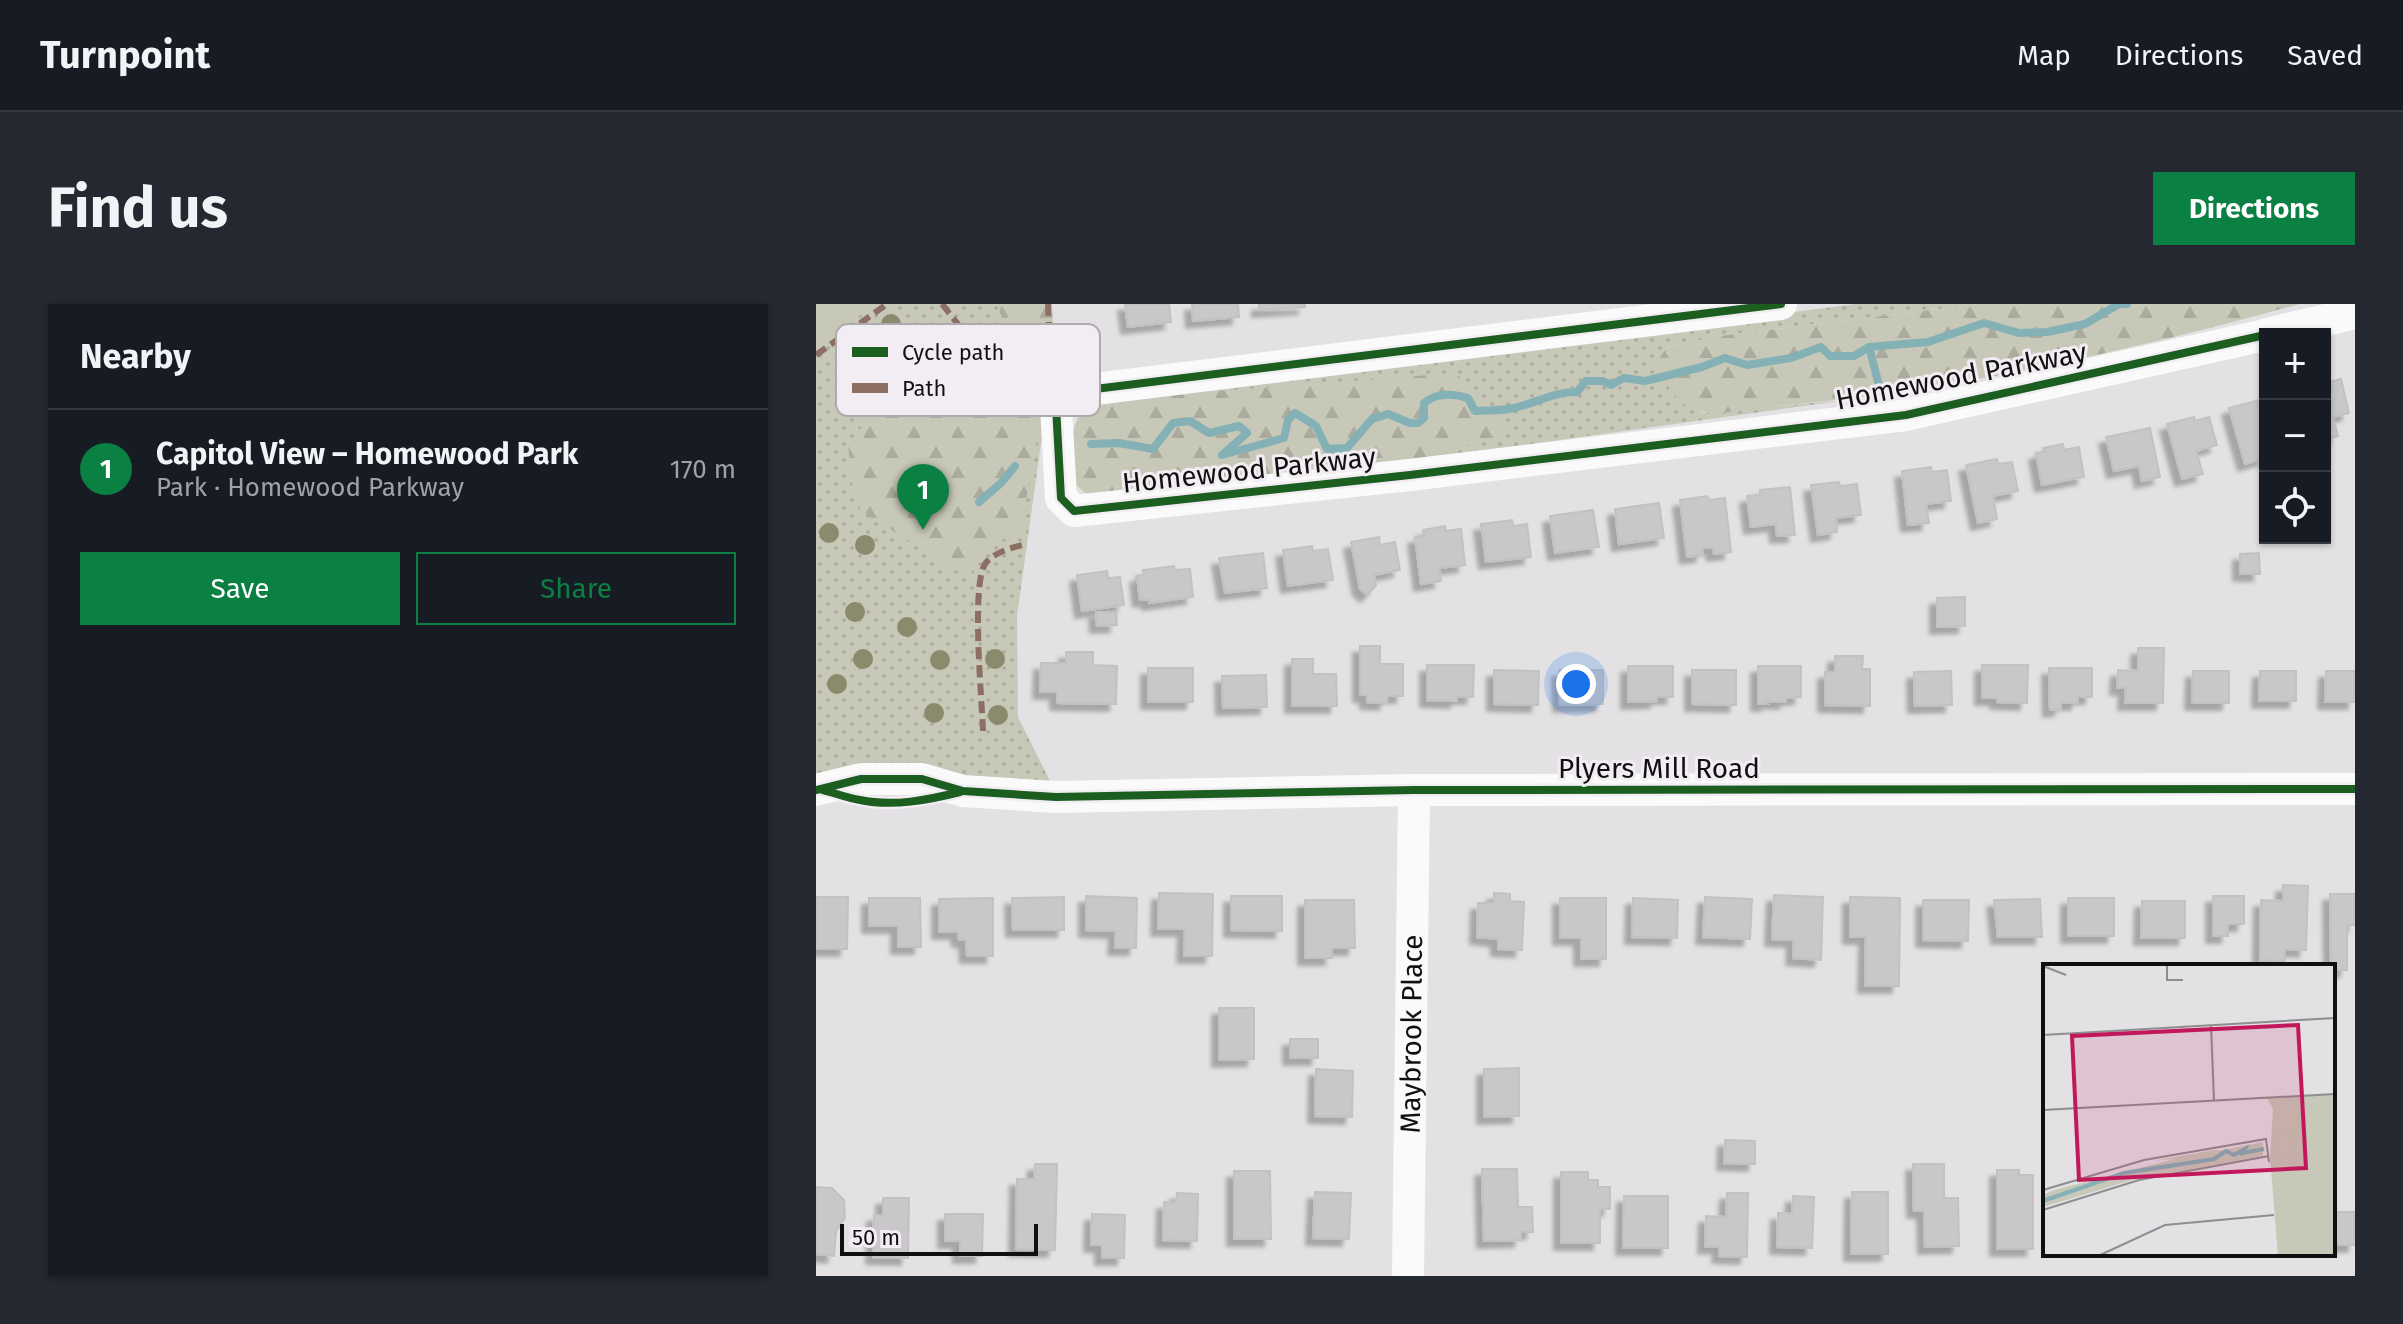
<!DOCTYPE html>
<html lang="en">
<head>
<meta charset="utf-8">
<style>
	:root { --surface:#171b24; --page:#242831; --text:#f1f3f6; --muted:#9ea1a6; --line:#363941; --accent:#0b8043 }
	body { margin:0; font-family:"Fira Sans",sans-serif; background:var(--page); color:var(--text) }
	.controls { position:absolute; right:24px; top:24px; display:grid; overflow:hidden; border-radius:0px; box-shadow:0 2px 6px #0004 }
	.controls button { width:72px; height:72px; display:grid; place-items:center; padding:0; border:0; border-bottom:2px solid var(--line); background:var(--surface); color:var(--text); font:40px sans-serif }
	.scale { position:absolute; left:24px; bottom:20px; width:198px; box-sizing:border-box; padding-left:8px; border:4px solid #111011; border-top:0; font-size:22px; line-height:28px; white-space:nowrap; color:#111011; -webkit-text-stroke:6px #f1edf2; paint-order:stroke }
	.you { position:absolute; left:760px; top:380px; width:28px; height:28px; margin:-20px; border:6px solid #fff; border-radius:50%; background:#1a73e8; box-shadow:0 0 0 12px #1a73e833 }
	.badge { display:grid; place-items:center; width:52px; height:52px; border-radius:50%; background:var(--accent); color:#fff; font-size:26px; font-weight:700 }
	.pin { position:absolute; translate:-50% -66px; filter:drop-shadow(0 2px 4px #0008) }
	.pin::after { content:''; position:absolute; top:42px; width:28px; height:24px; background:inherit; clip-path:polygon(0 0,100% 0,50% 100%) }
	.list { margin:0; padding:0; list-style:none }
	h2 { display:flex; justify-content:space-between; align-items:center; height:104px; margin:0; padding:0 32px; font-size:34px }
	h2 small { font-size:26px; font-weight:400; color:var(--muted) }
	.list li { display:grid; grid-template-columns:52px 1fr auto; gap:24px; align-items:center; box-sizing:border-box; height:120px; padding:0 32px; border-top:2px solid var(--line) }
	.list b { display:block; font-size:30px; white-space:nowrap }
	.list p { margin:0; font-size:26px; white-space:nowrap; color:var(--muted) }
	.list em { font-size:26px; font-style:normal; color:var(--muted) }
	.actions { display:flex; gap:16px; padding:24px 32px }
	.actions a { flex:1; padding:18px 0; border:2px solid var(--accent); border-radius:0px; text-align:center; font-size:28px; color:var(--accent) }
	.actions .main { background:var(--accent); color:#fff }
	.icon { flex:none; width:44px; height:44px; fill:none; stroke:currentColor; stroke-width:2; stroke-linecap:round; stroke-linejoin:round }
	.map { position:relative; flex:none; width:1539px; height:972px; overflow:hidden; border-radius:0px }
	header { display:flex; align-items:center; gap:48px; box-sizing:border-box; height:112px; padding:0 40px; background:var(--surface); border-bottom:2px solid var(--line) }
	header strong { font-size:38px }
	nav { display:flex; gap:44px; margin-inline-start:auto; font-size:28px }
	.intro { display:flex; align-items:center; justify-content:space-between; box-sizing:border-box; height:192px; padding:0 48px }
	h1 { margin:0; font-size:56px }
	.button { padding:20px 36px; border-radius:0px; background:var(--accent); color:#fff; font-size:28px; font-weight:700 }
	main { display:flex; gap:48px; padding:0 48px }
	aside { flex:1; background:var(--surface); border-radius:0px; box-shadow:0 2px 6px #0004 }
	.map>svg:first-child { display:block }
</style>
</head>
<body>
<header>
<strong>Turnpoint</strong>
<nav><a>Map</a><a>Directions</a><a>Saved</a></nav>
</header>
<div class="intro"><h1>Find us</h1><a class="button">Directions</a></div>
<main>
<aside>
<h2>Nearby<small></small></h2>
<ul class="list">
<li><span class="badge">1</span><div><b>Capitol View – Homewood Park</b><p>Park · Homewood Parkway</p></div><em>170 m</em></li>
</ul>
<div class="actions"><a class="main">Save</a><a>Share</a></div>
</aside>
<div class="map">
<svg width="1539" height="972" viewBox="0 0 1539 972">
	<defs>
		<pattern id="grass-dots" width="8" height="8" patternUnits="userSpaceOnUse" patternTransform="scale(2)"><rect width="8" height="8" fill="#c7c8b7"/><path d="M2 2h.1M6 6h.1" fill="none" stroke="#aaab9c" stroke-width="1.8" stroke-linecap="round"/></pattern>
		<pattern id="forest-firs" width="22" height="20" patternUnits="userSpaceOnUse" patternTransform="scale(2)"><rect width="22" height="20" fill="#c7c8b7"/><path d="M5 1l3.5 6h-7zM16 11l3.5 6h-7z" fill="#aaab9c"/></pattern>
		<filter id="shadow"><feDropShadow dx="-7" dy="7" stdDeviation="2" flood-color="#0004"/></filter>
	</defs>
	<rect width="100%" height="100%" fill="#e3e1e4"/>
	<g fill="url(#grass-dots)">
		<path d="M0,0H236L239,83L225,139L201,312L202,413L238,485L0,486Z"/>
		<path d="M1040,0H1164L903,32L851,43L886,109L1030,96L615,154L284,96Z"/>
	</g>
	<g fill="url(#forest-firs)">
		<path d="M181,0H236L238,56L202,59Z"/>
		<path d="M1164,0H1484C1312,47 1139,87 961,102C945,104 896,112 883,107C858,99 852,82 839,61L851,43L903,32Z"/>
		<path d="M640,69L690,128L615,154L283,192L269,189L258,179L257,127L262,113L284,96Z"/>
		<path d="M131,87L177,89L224,117L204,229L172,241L152,274L45,207L36,179L32,141L55,110L84,97Z"/>
	</g>
	<path fill="#c7c8b7" d="M0,0H60L0,42Z"/>
	<g fill="none" stroke-linecap="round" stroke-linejoin="round">
		<g stroke="#83b1b6" stroke-width="8">
			<path d="M1053,43L1063,81"/>
			<path d="M275,140L303,139L337,145L357,119L374,117L393,129L423,122L431,129L406,151L468,134L472,116L479,109L500,122L511,145L531,144L556,115L572,110L594,119H602L608,114V99C620,89 636,89 652,94L659,107C673,106 685,107 698,104C720,99 740,87 761,88L770,77H787L795,81L808,74L829,77L886,63L909,54L931,61L975,54L1005,43L1014,52H1038L1053,43L1112,38L1168,19L1203,29L1231,28L1269,20L1303,0H1311"/>
			<path d="M163,198L185,179L199,162"/>
		</g>
	</g>
	<g fill="#c9c7c9" stroke="#c3c1c3" stroke-width="2" filter="url(#shadow)">
		<path d="M309,0H353L355,18L312,23Z"/>
		<path d="M376,0H422L423,13L377,17Z"/>
		<path d="M443,0H489V3L443,6Z"/>
		<path d="M1525,75L1533,109L1517,113L1522,132L1509,136V79Z"/>
		<path d="M1444,96L1445,101L1449,100V132L1444,134L1449,154L1429,160L1413,104Z"/>
		<path d="M1378,113L1379,117L1393,113L1401,141L1380,147L1387,170L1366,175L1351,120Z"/>
		<path d="M1334,124L1344,173L1326,177L1323,162L1298,167L1290,133Z"/>
		<path d="M1247,140L1248,146L1263,143L1268,173L1226,181L1220,149L1228,148L1227,144Z"/>
		<path d="M1181,155L1182,160L1196,158L1202,187L1177,192L1181,215L1162,219L1150,161Z"/>
		<path d="M1115,163L1116,168L1131,166L1135,197L1110,200L1113,219L1092,221L1086,167Z"/>
		<path d="M1023,178L1024,182L1041,180L1045,211L1020,214L1021,228L1002,231L995,181Z"/>
		<path d="M974,183L979,231L961,232L960,220L935,223L931,192L944,191V186Z"/>
		<path d="M891,192L894,196L909,194L915,248L898,250L897,243L886,244L887,251L871,253L864,196Z"/>
		<path d="M843,199L848,234L803,240L799,205Z"/>
		<path d="M777,206L783,243L739,249L734,212Z"/>
		<path d="M696,216L697,222L711,220L715,253L670,258L665,220Z"/>
		<path d="M629,222L630,227L645,225L649,261L623,264L625,277L605,280L599,233L608,232L607,226Z"/>
		<path d="M563,233L564,241L579,238L584,266L558,271L560,281L552,291L544,285L535,238Z"/>
		<path d="M496,242L497,247L512,245L517,276L472,282L467,246Z"/>
		<path d="M447,249L451,284L409,289L403,254Z"/>
		<path d="M1443,249L1444,270H1424V250Z"/>
		<path d="M358,262L359,266L374,265L377,293L333,299V295L324,296L321,272L328,271L327,266Z"/>
		<path d="M291,267L292,274L304,273L308,301L266,307L261,271Z"/>
		<path d="M1149,293V322L1121,323V294Z"/>
		<path d="M280,308H300L301,321L281,322Z"/>
		<path d="M544,342H564V360H587V392H572L570,399L551,398V391H544Z"/>
		<path d="M1322,344H1348L1347,399H1309L1310,384H1301L1302,366L1322,367Z"/>
		<path d="M250,348H277V361L301,362L300,400L241,399V388H224L225,359H250Z"/>
		<path d="M1019,352H1047L1046,365H1054V402L1009,401V368H1019Z"/>
		<path d="M476,355H497V370H520L521,402H476Z"/>
		<path d="M611,361H658L657,393H641V397L611,396Z"/>
		<path d="M1166,361H1212L1211,399L1181,398V394H1166Z"/>
		<path d="M812,362H857V393H841V397L812,398Z"/>
		<path d="M942,362H985V393L970,394V398L951,397L952,400H942Z"/>
		<rect x="332" y="364" width="45" height="34"/>
		<path d="M1233,364H1276V393H1262V399H1245V405L1234,406Z"/>
		<path d="M678,366L723,367L722,401L678,400Z"/>
		<path d="M743,366H787V400L744,401Z"/>
		<path d="M876,366H920V401L876,400Z"/>
		<path d="M1135,367L1136,401L1099,402L1098,368Z"/>
		<path d="M1377,367H1413V399H1376Z"/>
		<path d="M1444,367H1480V397H1443Z"/>
		<path d="M1510,367H1539V398H1509Z"/>
		<path d="M450,371L451,403L407,404L406,372Z"/>
		<path d="M1467,581L1492,582L1490,646L1469,645V657L1444,656L1445,596L1467,597Z"/>
		<path d="M343,589L397,590L396,652H368L369,625H342Z"/>
		<path d="M678,589L694,590V597L708,598L706,646L682,645V635L661,633L662,599H678Z"/>
		<path d="M1514,590H1539V621H1531V666H1517V662H1515Z"/>
		<path d="M958,591L1007,593L1005,656L977,654L978,636L956,635Z"/>
		<path d="M270,592L321,594L320,644H299L300,627L270,626Z"/>
		<path d="M415,592H466V627L415,626Z"/>
		<path d="M1397,592H1428V620H1412V632H1397Z"/>
		<path d="M0,593H32L31,645H0Z"/>
		<path d="M248,593V626H197L196,594Z"/>
		<path d="M889,593L936,595L934,635L887,633Z"/>
		<path d="M1034,593L1084,594L1083,682H1049L1050,633H1034Z"/>
		<path d="M53,594H104L105,643H82V622H53Z"/>
		<path d="M177,594V652H151L150,636H143L142,628H123V595Z"/>
		<path d="M744,594H790V655H765V634H744Z"/>
		<path d="M817,594L862,596L861,634L816,633Z"/>
		<rect x="1252" y="594" width="46" height="38"/>
		<path d="M1224,595L1226,633H1182L1178,596Z"/>
		<path d="M489,596H538L539,644H516V654H489Z"/>
		<path d="M1107,596H1153L1152,637L1107,636Z"/>
		<path d="M1326,597H1369V634H1325Z"/>
		<path d="M403,704H438V755L403,756Z"/>
		<rect x="474" y="735" width="28" height="19"/>
		<path d="M703,764V812L668,813V765Z"/>
		<path d="M500,765L537,767L536,813L499,812Z"/>
		<path d="M909,836L939,837V860L908,859Z"/>
		<path d="M219,860H241L239,946L200,945L201,875H218Z"/>
		<path d="M1097,860H1128V894H1142L1143,942L1109,943L1108,907H1098Z"/>
		<path d="M666,865H701L702,903H716L717,928H705V936L668,937Z"/>
		<path d="M1181,866H1203V871H1217V945H1181Z"/>
		<path d="M418,867H454L455,935H418Z"/>
		<path d="M745,868H772V876H782V883H794V905H784V939H745Z"/>
		<path d="M0,883L16,884L28,896L29,914L20,927L18,952L0,950Z"/>
		<path d="M499,888L535,889L533,935L497,934Z"/>
		<path d="M1036,888H1072V950H1035Z"/>
		<path d="M361,889L382,890L381,937L347,936L348,898L360,899Z"/>
		<path d="M911,889H932L931,953L903,952L904,942L889,943L890,912L910,913Z"/>
		<path d="M808,892H852V944H807Z"/>
		<path d="M977,892L998,893L996,944L961,943L962,909L976,910Z"/>
		<path d="M67,894H93L92,954L57,953L58,911H67Z"/>
		<rect x="1517" y="908" width="22" height="33"/>
		<path d="M129,910H167L166,952H144V937H129Z"/>
		<path d="M276,910L309,911L308,954H286V941H275Z"/>
	</g>
	<g fill="none" stroke-linecap="round" stroke-linejoin="round">
		<g stroke="#fbfafb" stroke-width="32">
			<path d="M1451,30L1539,9"/>
			<path d="M246,49L247,89L240,102L245,194L258,207L594,171L1090,111L1449,31"/>
			<path d="M247,89L965,0"/>
			<path d="M0,486L45,475H106L147,487L240,493L598,486L1539,485"/>
			<path id="s1" d="M592,972L598,486"/>
		</g>
		<g stroke="#8d6e63" stroke-width="6" stroke-dasharray="12 6" stroke-linecap="butt">
			<path d="M126,0L168,53L187,62L196,78L209,89L224,95"/>
			<path d="M232,0L234,46"/>
			<path d="M0,51L71,0"/>
			<path d="M167,427C166,395 155,283 169,260C177,249 194,244 207,241"/>
		</g>
		<g stroke="#f1edf2" stroke-width="13">
			<g id="cycleway">
				<path d="M965,0L247,89L240,102L245,194L258,207L594,171L1090,111L1449,31"/>
				<path d="M0,486L45,475H106L147,487L240,493L598,486L1539,485"/>
				<path d="M7,486C19,489 31,494 44,496C77,503 112,496 144,488"/>
			</g>
		</g>
		<use href="#cycleway" stroke="#1b5e20" stroke-width="8"/>
	</g>
	<g fill="#8a8b6c">
		<circle cx="75" cy="20" r="10"/>
		<circle cx="13" cy="229" r="10"/>
		<circle cx="49" cy="241" r="10"/>
		<circle cx="39" cy="308" r="10"/>
		<circle cx="91" cy="323" r="10"/>
		<circle cx="47" cy="355" r="10"/>
		<circle cx="179" cy="355" r="10"/>
		<circle cx="124" cy="356" r="10"/>
		<circle cx="21" cy="380" r="10"/>
		<circle cx="118" cy="409" r="10"/>
		<circle cx="182" cy="411" r="10"/>
	</g>
	<g text-anchor="middle" dominant-baseline="central" stroke-width="6" stroke-linejoin="round" paint-order="stroke">
		<g font-size="28" fill="#111011" stroke="#f1edf2">
			<text transform="translate(1145 72) rotate(-11)">Homewood Parkway</text>
			<text transform="translate(433 166) rotate(-6)">Homewood Parkway</text>
			<text x="843" y="464">Plyers Mill Road</text>
			<text stroke="none"><textPath href="#s1" startOffset="242">Maybrook Place</textPath></text>
		</g>
	</g>
	<g transform="translate(1227 660)">
		<rect width="292" height="292" fill="#e3e1e4"/>
		<path d="M292,130V292H235L227,193L230,145L224,134ZM171,186L220,192L89,216L0,243V238L61,218L137,204L132,195L110,197Z" fill="#c7c8b7"/>
		<path d="M229 180a13 13 0 1 1 26 0a13 13 0 1 1-26 0ZM220,178V192L168,198L160,190ZM132,195L137,204L61,218L0,238V231L11,226ZM227,197H233L243,215L241,231L233,235Z" fill="#c7c8b7"/>
		<path d="M268 153a13 13 0 1 1 26 0a13 13 0 1 1-26 0ZM287,187L292,247L245,250V215L265,195ZM245,252L292,258V292H250Z" fill="#c7c8b7"/>
		<path fill="none" stroke="#83b1b6" stroke-width="4" d="M0,237L81,209L171,195L183,187L191,191L202,185L200,189L221,185"/>
		<path fill="none" stroke="#8f8d90" stroke-width="2" d="M124,0V16H140M0,2L23,11M168,61L171,137M0,71L292,54M0,146L292,130M0,226L101,196L223,175L226,198M0,246L96,216L226,192M55,292L122,261L231,251"/>
		<path fill="#c2185b" fill-opacity="0.15" stroke="#c2185b" stroke-width="4" d="M255,61L263,204L36,216L29,72Z"/>
		<rect width="292" height="292" fill="none" stroke="#111011" stroke-width="4"/>
	</g>
	<rect x="20" y="20" width="264" height="92" rx="12" fill="#f1edf2" stroke="#aeabae" stroke-width="2"/>
	<rect x="36" y="43" width="36" height="10" fill="#1b5e20"/>
	<rect x="36" y="79" width="36" height="10" fill="#8d6e63"/>
	<g font-size="22" fill="#111011">
		<text x="86" y="56">Cycle path</text>
		<text x="86" y="92">Path</text>
	</g>
</svg>
<div class="controls">
<button>+</button>
<button>−</button>
<button><svg class="icon" aria-label="locate" viewBox="0 0 24 24"><circle cx="12" cy="12" r="6"/><path d="M12 2v4M12 18v4M2 12h4M18 12h4"/></svg></button>
</div>
<div class="scale">50 m</div>
<div class="you"></div>
<div class="pin badge" style="left:107px;top:226px">1</div>
</div>
</main>
</body>
</html>
